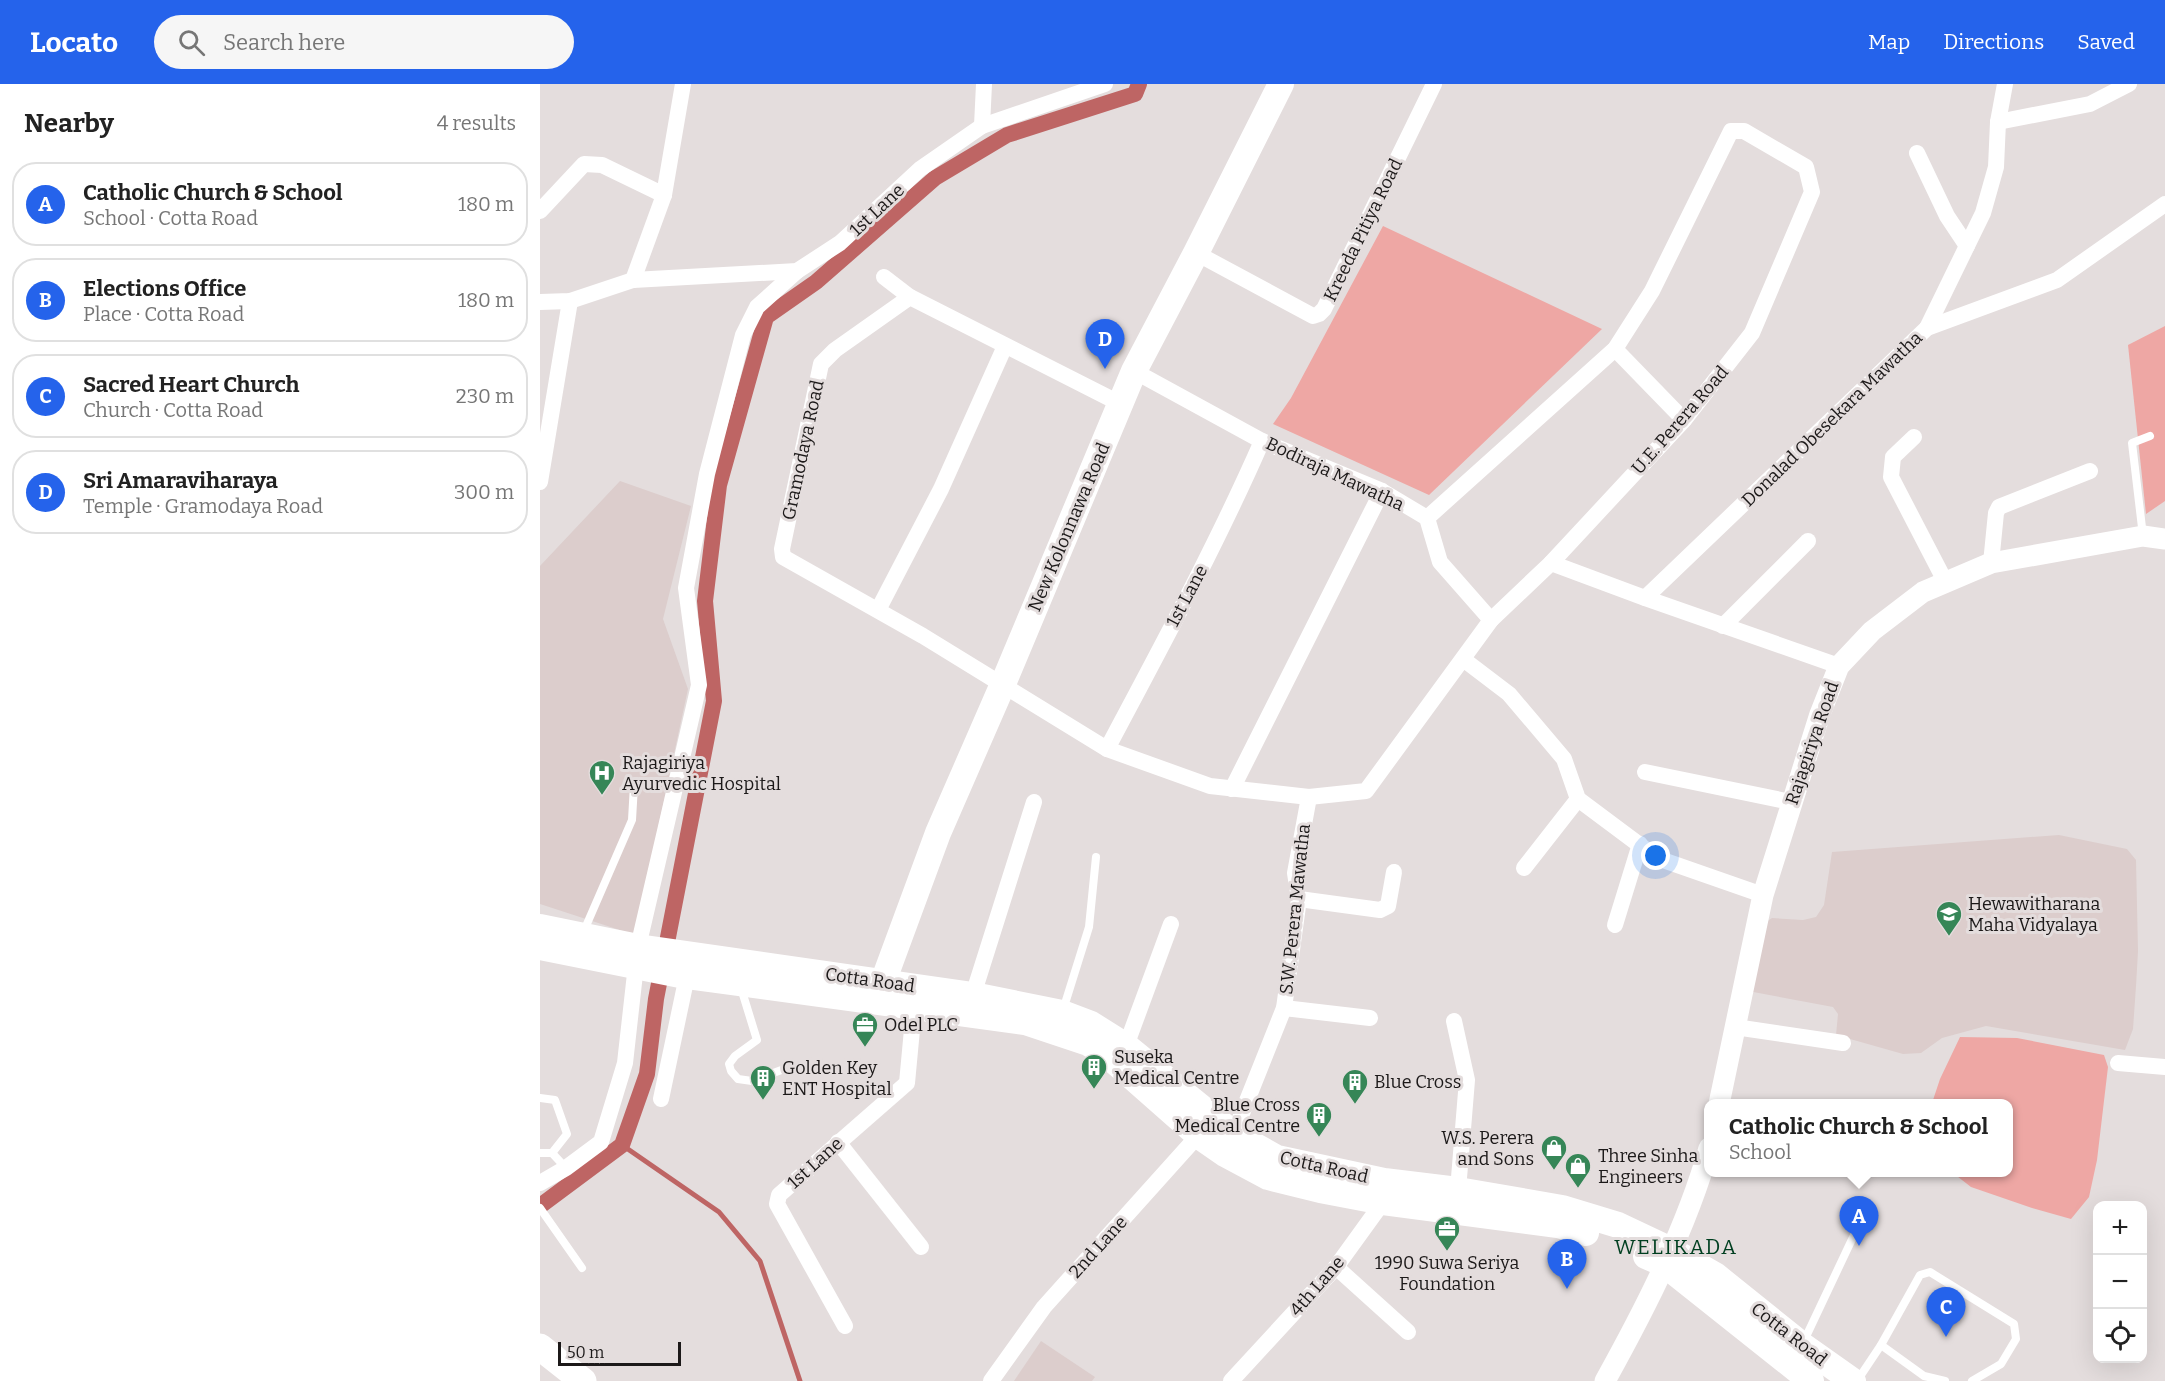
<!DOCTYPE html>
<html lang="en">
<head>
<meta charset="utf-8">
<style>
	:root { --surface:#fff; --page:#f6f6f6; --text:#222; --muted:#767676; --line:#e0e0e0; --accent:#2563eb }
	body { margin:0; font-family:Bitter,serif; background:var(--page); color:var(--text) }
	.controls { position:absolute; right:18px; bottom:18px; display:grid; overflow:hidden; border-radius:12px; box-shadow:0 6px 24px #0002 }
	.controls button { width:54px; height:54px; display:grid; place-items:center; padding:0; border:0; border-bottom:2px solid var(--line); background:var(--surface); color:var(--text); font:30px sans-serif }
	.scale { position:absolute; left:18px; bottom:15px; width:123px; box-sizing:border-box; padding-left:6px; border:3px solid #1c1919; border-top:0; font-size:16px; line-height:21px; white-space:nowrap; color:#1c1919; -webkit-text-stroke:4px #e4dddd; paint-order:stroke }
	.you { position:absolute; left:1116px; top:772px; width:21px; height:21px; margin:-15px; border:4px solid #fff; border-radius:50%; background:#1a73e8; box-shadow:0 0 0 9px #1a73e833 }
	.badge { display:grid; place-items:center; width:39px; height:39px; border-radius:50%; background:var(--accent); color:#fff; font-size:20px; font-weight:700 }
	.pin { position:absolute; translate:-50% -50px; filter:drop-shadow(0 2px 3px #0008) }
	.pin::after { content:''; position:absolute; top:32px; width:21px; height:18px; background:inherit; clip-path:polygon(0 0,100% 0,50% 100%) }
	.popup { position:absolute; left:1164px; top:1015px; width:309px; height:78px; box-sizing:border-box; display:grid; place-content:center; border-radius:12px; background:var(--surface); filter:drop-shadow(0 2px 4px #0005); font-size:20px; white-space:nowrap; color:var(--muted) }
	.popup b { font-size:22px; color:var(--text) }
	.popup::after { content:''; position:absolute; left:50%; top:100%; margin-left:-12px; border:12px solid transparent; border-top-color:var(--surface) }
	.list { margin:0; padding:0; list-style:none }
	h2 { display:flex; justify-content:space-between; align-items:center; height:78px; margin:0; padding:0 24px; font-size:26px }
	h2 small { font-size:20px; font-weight:400; color:var(--muted) }
	.list li { display:grid; grid-template-columns:39px 1fr auto; gap:18px; align-items:center; box-sizing:border-box; height:84px; margin:0 12px 12px; padding:0 12px; border:2px solid var(--line); border-radius:24px }
	.list b { display:block; font-size:22px; white-space:nowrap }
	.list p { margin:0; font-size:20px; white-space:nowrap; color:var(--muted) }
	.list em { font-size:20px; font-style:normal; color:var(--muted) }
	.icon { flex:none; width:33px; height:33px; fill:none; stroke:currentColor; stroke-width:2; stroke-linecap:round; stroke-linejoin:round }
	.map { position:relative; flex:none; width:1625px; height:1297px; overflow:hidden }
	header { display:flex; align-items:center; gap:36px; box-sizing:border-box; height:84px; padding:0 30px; background:var(--accent); color:#fff }
	header strong { font-size:28px }
	nav { display:flex; gap:33px; margin-inline-start:auto; font-size:21px }
	.search { width:420px; height:54px; background:var(--page); display:flex; align-items:center; gap:15px; box-sizing:border-box; padding:0 21px; border-radius:33px; color:var(--muted); font-size:22px }
	main { display:flex }
	aside { flex:1; background:var(--surface) }
	.map>svg:first-child { display:block }
</style>
</head>
<body>
<header>
<strong>Locato</strong>
<div class="search"><svg class="icon" aria-label="search" viewBox="0 0 24 24"><circle cx="10" cy="10" r="6"/><path d="M15 15l6 6"/></svg>Search here</div>
<nav><a>Map</a><a>Directions</a><a>Saved</a></nav>
</header>
<main>
<aside>
<h2>Nearby<small>4 results</small></h2>
<ul class="list">
<li><span class="badge">A</span><div><b>Catholic Church &amp; School</b><p>School · Cotta Road</p></div><em>180 m</em></li>
<li><span class="badge">B</span><div><b>Elections Office</b><p>Place · Cotta Road</p></div><em>180 m</em></li>
<li><span class="badge">C</span><div><b>Sacred Heart Church</b><p>Church · Cotta Road</p></div><em>230 m</em></li>
<li><span class="badge">D</span><div><b>Sri Amaraviharaya</b><p>Temple · Gramodaya Road</p></div><em>300 m</em></li>
</ul>
</aside>
<div class="map">
<svg width="1625" height="1297" viewBox="0 0 1625 1297">
	<rect width="100%" height="100%" fill="#e4dddd"/>
	<g fill="#dccdcc">
		<path d="M80,397L151,422L123,535L148,605L95,851L0,820V482Z"/>
		<path d="M1519,751L1587,765L1596,776L1598,867L1596,902L1593,945L1585,966L1446,942L1402,954L1381,969L1363,970L1296,951L1298,930L1293,923L1208,907L1223,840L1232,834L1263,836L1276,833L1284,821L1292,768Z"/>
		<path d="M501,1257L555,1293L552,1297H474Z"/>
	</g>
	<g fill="#eea7a4">
		<path d="M843,142L1062,245L889,411L733,340L751,314Z"/>
		<path d="M1625,242V417L1606,430L1588,261Z"/>
		<path d="M1420,953L1477,954L1564,971L1568,983L1557,1076L1549,1113L1531,1135L1492,1124L1431,1103L1413,1089L1469,1088V1020L1392,1019L1400,995Z"/>
	</g>
	<g fill="none" stroke-linecap="round" stroke-linejoin="round">
		<path stroke="#be6564" stroke-width="5" d="M82,1061L179,1128L220,1177L260,1297"/>
		<path stroke="#be6564" stroke-width="16" d="M0,1122L82,1061L107,990L116,915L174,617L165,517L179,401L226,233L276,198L395,94L467,51L595,10L599,0"/>
		<g stroke="#fff" stroke-width="8">
			<path d="M1603,452L1592,359L1610,352"/>
			<path d="M43,849L92,736L94,701"/>
			<path d="M201,904L217,956L195,972L189,980L191,987L198,995L212,997L252,982"/>
			<path d="M523,926L549,843L556,773"/>
			<path d="M0,1014L15,1016L27,1050L12,1069H0"/>
			<path d="M12,1069L26,1084"/>
			<path d="M0,1124L42,1184"/>
			<path d="M1263,1259L1323,1132"/>
			<path d="M1341,1261L1384,1292L1405,1297"/>
			<path d="M1317,1297L1341,1261L1380,1191L1390,1188L1474,1240L1476,1255L1461,1280L1432,1297"/>
		</g>
		<g stroke="#fff" stroke-width="16">
			<path d="M1458,38L1550,20L1589,0"/>
			<path d="M442,42L444,0"/>
			<path d="M1377,69L1407,132L1427,162"/>
			<path d="M0,127L44,80L62,81L124,111"/>
			<path d="M656,169L773,232L779,230L784,225L894,0"/>
			<path d="M344,193L370,213"/>
			<path d="M93,196L124,111L143,0"/>
			<path d="M0,218L30,217L93,196L257,187L300,159L380,85L442,42L565,0"/>
			<path d="M1387,244L1443,129L1456,83L1458,38L1465,0"/>
			<path d="M1075,265L1144,336"/>
			<path d="M594,287L722,357L842,407L887,434L900,478L951,536"/>
			<path d="M581,320L370,213L295,266L281,280L242,465L243,473L383,552L567,665L670,702L769,713L826,707L951,536L1011,479L1144,336L1212,249L1272,108L1266,83L1204,47H1191L1112,207L1075,265L887,434"/>
			<path d="M1374,353L1353,373L1351,393L1406,499"/>
			<path d="M0,398L30,217"/>
			<path d="M1011,479L1105,514L1299,582"/>
			<path d="M1451,479L1456,429L1459,423L1550,387"/>
			<path d="M1105,514L1387,244L1517,196L1625,120"/>
			<path d="M338,526L401,405L465,262"/>
			<path d="M1183,542L1268,457"/>
			<path d="M923,575L969,610L1024,675L1038,715L1117,774L1223,811"/>
			<path d="M567,665C621,563 676,462 722,357"/>
			<path d="M1105,688L1251,718"/>
			<path d="M692,705L842,407"/>
			<path d="M984,784L1038,715"/>
			<path d="M759,815L840,826L848,822L854,788"/>
			<path d="M1075,841L1100,760"/>
			<path d="M433,911L494,718"/>
			<path d="M744,924L830,934"/>
			<path d="M914,937L927,996L918,1106"/>
			<path d="M1195,943L1303,959"/>
			<path d="M586,962L631,840"/>
			<path d="M1578,979L1625,983"/>
			<path d="M121,1015L147,892"/>
			<path d="M691,1057L744,924L759,815L755,789L769,713"/>
			<path d="M298,1058L381,1163"/>
			<path d="M0,1099L26,1084L61,1058L85,979L98,863L159,601L146,504L167,390L203,251L217,223L257,187"/>
			<path d="M796,1183L868,1248"/>
			<path d="M305,1242L237,1120L239,1111L367,999L374,924"/>
			<path d="M451,1297L504,1223L663,1046"/>
			<path d="M691,1297L796,1183L843,1118V1111"/>
		</g>
		<g stroke="#fff" stroke-width="21">
			<path d="M1179,1020L1223,811L1280,630L1299,582L1332,547L1383,508L1451,479L1603,452L1625,455"/>
			<path d="M1065,1297C1105,1225 1147,1143 1169,1064"/>
		</g>
		<g stroke="#fff" stroke-width="26">
			<path d="M0,843L98,863L433,911L522,929L551,940L586,962L694,1050L737,1074L844,1097L918,1106L1022,1124L1078,1141L1131,1166L1175,1191L1262,1261L1313,1297"/>
			<path d="M0,863L140,891L485,938L548,959L566,970L659,1052L685,1070L728,1093L780,1106L843,1118L1018,1141L1046,1149"/>
			<path d="M343,898L398,749L463,600L594,287L656,169L741,0"/>
			<path d="M1106,1172L1124,1180L1271,1297"/>
		</g>
		<path stroke="#fff" stroke-width="27" d="M0,1263L43,1297"/>
	</g>
	<defs>
		<g id="hospital-pin" transform="scale(1.35)"><path d="M0 17L-7.5 6A9.5 9.5 0 1 1 7.5 6Z" fill="#368657" stroke="#e4dddd"/><path d="M-5-5h3v3.5h4V-5h3V5h-3V1.5h-4V5h-3Z" fill="#fff"/></g>
		<g id="school-pin" transform="scale(1.35)"><path d="M0 17L-7.5 6A9.5 9.5 0 1 1 7.5 6Z" fill="#368657" stroke="#e4dddd"/><path d="M0-5L7-2L0 1L-7-2ZM-4 1L0 2.5L4 1V4Q0 6-4 4Z" fill="#fff"/></g>
		<g id="office-pin" transform="scale(1.35)"><path d="M0 17L-7.5 6A9.5 9.5 0 1 1 7.5 6Z" fill="#368657" stroke="#e4dddd"/><path d="M-6-3h4V-5.5h4V-3h4V5H-6ZM-1-4.5V-3h2v-1.5ZM-6 0V1H6V0Z" fill="#fff"/></g>
		<g id="building-pin" transform="scale(1.35)"><path d="M0 17L-7.5 6A9.5 9.5 0 1 1 7.5 6Z" fill="#368657" stroke="#e4dddd"/><path d="M-4-6H4V6H1V3H-1V6H-4ZM-2.5-4.3h1.7v1.8h-1.7ZM.8-4.3h1.7v1.8H.8ZM-2.5-1h1.7V.8h-1.7ZM.8-1h1.7V.8H.8Z" fill="#fff"/></g>
		<g id="shop-pin" transform="scale(1.35)"><path d="M0 17L-7.5 6A9.5 9.5 0 1 1 7.5 6Z" fill="#368657" stroke="#e4dddd"/><path d="M-5-2.5h2.3a2.7 3.5 0 0 1 5.4 0H5L5.5 6h-11ZM-1.5-2.5h3a1.5 2.3 0 0 0-3 0Z" fill="#fff"/></g>
	</defs>
	<g fill-rule="evenodd">
		<use href="#hospital-pin" x="62" y="689"/>
		<use href="#school-pin" x="1409" y="830"/>
		<use href="#office-pin" x="325" y="941"/>
		<use href="#building-pin" x="554" y="983"/>
		<use href="#building-pin" x="223" y="994"/>
		<use href="#building-pin" x="815" y="998"/>
		<use href="#building-pin" x="779" y="1031"/>
		<use href="#shop-pin" x="1014" y="1064"/>
		<use href="#shop-pin" x="1038" y="1082"/>
		<use href="#office-pin" x="907" y="1145"/>
	</g>
	<g text-anchor="middle" dominant-baseline="central" stroke-width="6" stroke-linejoin="round" paint-order="stroke">
		<g font-size="18" fill="#1c1919" stroke="#e4dddd">
			<text transform="translate(337 126) rotate(-43)">1st Lane</text>
			<text transform="translate(823 146) rotate(-64)">Kreeda Pitiya Road</text>
			<text transform="translate(1292 335) rotate(-44)">Donalad Obesekara Mawatha</text>
			<text transform="translate(1140 336) rotate(-49)">U.E. Perera Road</text>
			<text transform="translate(263 366) rotate(-78)">Gramodaya Road</text>
			<text transform="translate(795 390) rotate(25)">Bodiraja Mawatha</text>
			<text transform="translate(529 443) rotate(-67)">New Kolonnawa Road</text>
			<text transform="translate(647 512) rotate(-62)">1st Lane</text>
			<text transform="translate(1272 659) rotate(-71)">Rajagiriya Road</text>
			<text transform="translate(755 825) rotate(-84)">S.W. Perera Mawatha</text>
			<text transform="translate(330 896) rotate(8)">Cotta Road</text>
			<text transform="translate(275 1079) rotate(-42)">1st Lane</text>
			<text transform="translate(784 1083) rotate(13)">Cotta Road</text>
			<text transform="translate(558 1163) rotate(-48)">2nd Lane</text>
			<text transform="translate(777 1202) rotate(-49)">4th Lane</text>
			<text transform="translate(1249 1250) rotate(38)">Cotta Road</text>
		</g>
		<g font-size="18" fill="#1c1919" stroke="#e4dddd" text-anchor="start">
			<text x="82" y="679">Rajagiriya<tspan x="82" dy="21">Ayurvedic Hospital</tspan></text>
			<text x="1428" y="820">Hewawitharana<tspan x="1428" dy="21">Maha Vidyalaya</tspan></text>
			<text x="344" y="941">Odel PLC</text>
			<text x="574" y="973">Suseka<tspan x="574" dy="21">Medical Centre</tspan></text>
			<text x="242" y="984">Golden Key<tspan x="242" dy="21">ENT Hospital</tspan></text>
			<text x="834" y="998">Blue Cross</text>
			<text x="760" y="1021" text-anchor="end">Blue Cross<tspan x="760" dy="21">Medical Centre</tspan></text>
			<text x="994" y="1054" text-anchor="end">W.S. Perera<tspan x="994" dy="21">and Sons</tspan></text>
			<text x="1058" y="1072">Three Sinha<tspan x="1058" dy="21">Engineers</tspan></text>
			<text x="907" y="1179" text-anchor="middle">1990 Suwa Seriya<tspan x="907" dy="21">Foundation</tspan></text>
		</g>
		<g font-size="21" letter-spacing="1.5" fill="#003f20" stroke="#e4dddd">
			<text x="1136" y="1163">WELIKADA</text>
		</g>
	</g>
</svg>
<div class="controls">
<button>+</button>
<button>−</button>
<button><svg class="icon" aria-label="locate" viewBox="0 0 24 24"><circle cx="12" cy="12" r="6"/><path d="M12 2v4M12 18v4M2 12h4M18 12h4"/></svg></button>
</div>
<div class="scale">50 m</div>
<div class="you"></div>
<div class="pin badge" style="left:1319px;top:1162px">A</div>
<div class="popup"><b>Catholic Church &amp; School</b>School</div>
<div class="pin badge" style="left:1027px;top:1205px">B</div>
<div class="pin badge" style="left:1406px;top:1253px">C</div>
<div class="pin badge" style="left:565px;top:285px">D</div>
</div>
</main>
</body>
</html>
